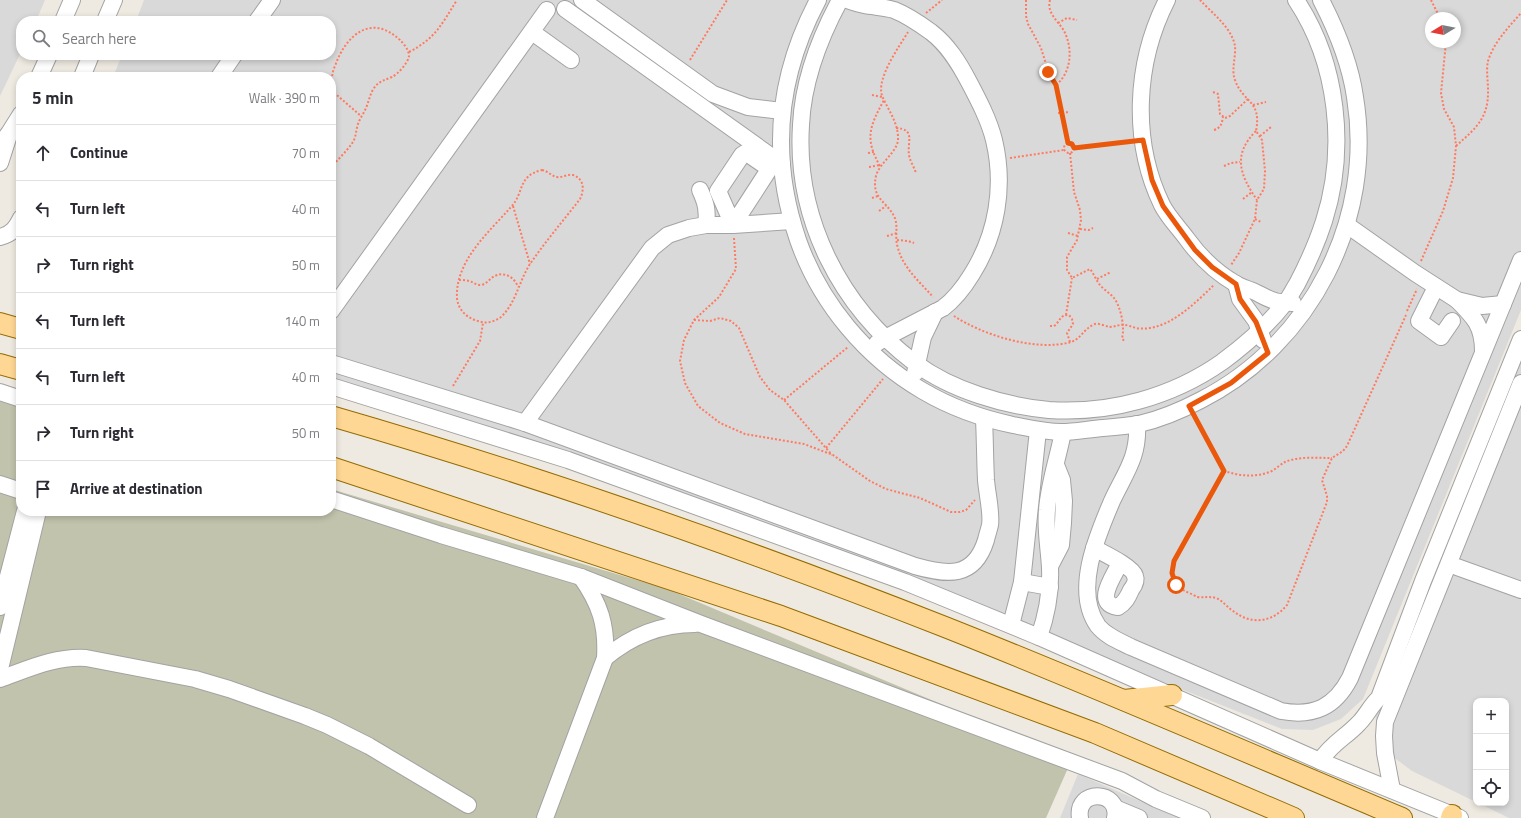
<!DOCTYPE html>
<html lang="en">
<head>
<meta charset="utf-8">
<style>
	:root { --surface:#fff; --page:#f2f2f3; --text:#2b2b33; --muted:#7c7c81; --line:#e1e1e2 }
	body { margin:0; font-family:"Titillium Web",sans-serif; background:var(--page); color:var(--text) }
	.controls { position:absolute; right:12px; bottom:12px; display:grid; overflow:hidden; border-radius:8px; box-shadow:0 2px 6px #0003 }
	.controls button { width:36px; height:36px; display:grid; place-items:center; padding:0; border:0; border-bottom:1px solid var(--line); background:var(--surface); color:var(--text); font:20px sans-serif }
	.compass { position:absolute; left:1425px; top:12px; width:36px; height:36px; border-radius:50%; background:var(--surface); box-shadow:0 2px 6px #0003; rotate:260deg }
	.stop { position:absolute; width:12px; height:12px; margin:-9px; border:3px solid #ea580c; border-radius:50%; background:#fff }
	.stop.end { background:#ea580c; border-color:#fff; box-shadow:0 1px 4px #0008 }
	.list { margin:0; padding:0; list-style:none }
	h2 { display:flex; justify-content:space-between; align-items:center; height:52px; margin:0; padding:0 16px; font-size:17px }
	h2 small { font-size:13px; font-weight:400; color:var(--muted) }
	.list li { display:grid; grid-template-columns:26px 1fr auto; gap:12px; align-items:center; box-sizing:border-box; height:56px; padding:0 16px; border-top:1px solid var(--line) }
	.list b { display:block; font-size:15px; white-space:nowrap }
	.list em { font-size:13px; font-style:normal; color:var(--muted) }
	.icon { flex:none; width:22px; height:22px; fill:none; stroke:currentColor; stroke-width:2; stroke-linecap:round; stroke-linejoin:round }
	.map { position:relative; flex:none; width:1521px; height:818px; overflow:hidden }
	.search { position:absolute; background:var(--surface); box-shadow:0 2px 6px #0003; left:16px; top:16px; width:320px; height:44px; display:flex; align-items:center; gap:10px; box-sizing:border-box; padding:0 14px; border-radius:16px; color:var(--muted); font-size:15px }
	.panel { position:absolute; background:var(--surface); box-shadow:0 2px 6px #0003; left:16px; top:72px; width:320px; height:444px; border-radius:16px }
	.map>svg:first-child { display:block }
</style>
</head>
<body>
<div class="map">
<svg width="1521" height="818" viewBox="0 0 1521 818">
	<rect width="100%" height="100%" fill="#eeeae1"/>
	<g fill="#dad9d9" fill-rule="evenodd">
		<path d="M0,0H45L36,21H21V52L0,96Z"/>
		<path d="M144,0H1521V310L1363,699L1341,719L1313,730L1282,729L897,577L331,384V77H113L122,55H331V21H136ZM1431,18H1455V42H1431Z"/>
		<path d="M1521,335V818H1509L1478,803H1506V701H1476V802L1412,771L1392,756L1380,734L1376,721L1375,709Z"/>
		<path d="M1078,774L1179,818H1060Z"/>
	</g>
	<path fill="#c2c3ac" d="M0,391L21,397V511H331V489L667,589L1072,759L1046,818H0Z"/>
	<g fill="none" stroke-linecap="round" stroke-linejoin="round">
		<g stroke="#a3a3a3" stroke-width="18">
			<g id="minor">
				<path d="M582,0L713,94L748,107L782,111"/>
				<path d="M818,0C777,77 770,158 798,240C820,303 866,358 923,391C952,408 980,418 1013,425C1029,428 1044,432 1061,432C1075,432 1089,429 1103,428C1115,427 1127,426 1139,424C1161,419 1182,410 1201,400C1311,344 1375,219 1355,97C1350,62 1337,31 1321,0"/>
				<path d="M840,0C819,39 803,80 801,125C795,218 840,307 915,363C951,390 1005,406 1049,410C1110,414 1172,397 1222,362C1245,345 1267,326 1285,303C1290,297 1293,290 1297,284C1308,263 1317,243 1324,221C1347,149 1338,63 1296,0"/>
				<path d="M847,0C853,2 859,4 864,5C874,7 885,7 894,10C907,15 920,24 931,32C948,45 959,63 969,82C979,101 989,120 994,140C1005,186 997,234 972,274C964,287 955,299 943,308L885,338L877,343"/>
				<path d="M1167,0C1135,63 1131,141 1162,205C1168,217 1179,228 1187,239C1200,257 1217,273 1236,284C1241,287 1247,289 1253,291C1260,294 1267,299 1275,301C1280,303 1287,302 1293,303"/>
				<path d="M565,9L782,164"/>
				<path d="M63,21L72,0"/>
				<path d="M105,21L114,0"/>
				<path d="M257,21L272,0"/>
				<path d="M532,32L571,60"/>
				<path d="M39,77L49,55"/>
				<path d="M82,77L91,55"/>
				<path d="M219,77L234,55"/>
				<path d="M0,145L9,133L21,114"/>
				<path d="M745,153L748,154L767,167L768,171L733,225L718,191L742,155Z"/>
				<path d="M0,163L9,135"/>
				<path d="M700,190C706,203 708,211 706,225"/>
				<path d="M1347,225L1415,273L1457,300L1482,306L1503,304"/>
				<path d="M0,237C12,234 16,228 21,218"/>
				<path d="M1236,284L1240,299L1256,321L1263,340"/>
				<path d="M1436,287L1419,321L1441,337L1452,321"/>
				<path d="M1457,300C1474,317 1483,326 1483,351"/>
				<path d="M331,311L547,10"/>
				<path d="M331,363L525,423L915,566C947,575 974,579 986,540C987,535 989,530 990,525C992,514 987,493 986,480C985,460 985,439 984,419"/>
				<path d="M915,373L923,337L935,312"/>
				<path d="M331,386L568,460L905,582L1039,637L1320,761L1460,818"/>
				<path d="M0,392L21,399"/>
				<path d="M525,423L652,248L668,235L689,228L706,225H733L792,221"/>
				<path d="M1137,424C1139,457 1125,473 1112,501C1097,536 1073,591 1098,626C1106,636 1119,641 1131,647L1281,711C1314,717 1335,707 1350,678L1521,260"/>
				<path d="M0,484L21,491"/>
				<path d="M331,499L441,535L581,577L701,624L1122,781L1156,799L1202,818"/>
				<path d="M1094,548C1103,553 1133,567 1135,576C1137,581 1134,586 1131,590C1128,597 1125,603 1118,607C1093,604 1114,576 1120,563"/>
				<path d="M1050,566L1061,545L1063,523L1064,501L1062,480L1056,465"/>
				<path d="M1457,567L1521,590"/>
				<path d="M1022,582L1050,587"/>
				<path d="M0,607L25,511"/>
				<path d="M1011,625L1022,582L1038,430"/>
				<path d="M1039,637C1047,614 1051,591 1050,568C1049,548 1045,529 1047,510C1049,483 1058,458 1063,432"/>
				<path d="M605,658C631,636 661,624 695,624"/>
				<path d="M0,669L38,511"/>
				<path d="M0,679C28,669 56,656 86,658L195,679L229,689L305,716L327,725L369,746L468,805"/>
				<path d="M1320,761C1333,742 1345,738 1359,723C1367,715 1371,705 1379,698L1423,581L1521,339"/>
				<path d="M1392,790L1385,753L1384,736L1385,722L1521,383"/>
				<path d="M1115,808L1139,818"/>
				<path d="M545,818L605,658C607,625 600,604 581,577"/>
				<path d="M1080,818C1075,788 1121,790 1115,818"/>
			</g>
		</g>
		<g stroke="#946c00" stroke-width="22">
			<g id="major">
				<path d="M0,323L21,329"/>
				<path d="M0,364L21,370"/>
				<path d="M331,416C539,476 744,548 945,627C1099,688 1250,754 1402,818"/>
				<path d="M331,467L781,616L1095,733L1294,818"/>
				<path d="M1124,700L1172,695"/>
				<path d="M1451,818L1452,815"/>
			</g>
		</g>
		<g stroke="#ff7a61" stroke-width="2" stroke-dasharray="2 2" stroke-linecap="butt">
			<path d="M1026,0V16L1028,24L1041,48L1050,77L1056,85L1068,143"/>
			<path d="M1050,0C1046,14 1060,22 1065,33C1073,50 1071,73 1056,85"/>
			<path d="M1200,0C1212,13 1232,28 1235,46C1236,57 1231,70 1235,80C1243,103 1262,100 1256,131L1262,140L1265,171L1264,189L1257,200L1255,219L1239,253L1231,265"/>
			<path d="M1431,0L1440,18"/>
			<path d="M926,13L942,0"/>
			<path d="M1058,23L1067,18L1077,20"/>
			<path d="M908,32C899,47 874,81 883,98C889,111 898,123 898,138C899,151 879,163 876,176C871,198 886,201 894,216C899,226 894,237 898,248C903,268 920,282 933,297"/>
			<path d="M409,52C436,38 441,25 457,0"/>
			<path d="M690,60L727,0"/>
			<path d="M331,84C332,79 332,72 335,66C346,35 371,13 400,40C404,44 409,50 409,56C408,63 398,74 392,77C385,80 379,81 374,88C370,94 369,101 366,108C364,113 360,118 358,124C356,130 356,137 353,142C347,151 338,159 331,168"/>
			<path d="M331,90L361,116"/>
			<path d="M1213,92L1218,94L1220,114L1225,118L1230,116L1248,99"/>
			<path d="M872,95L882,97"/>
			<path d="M1253,105L1266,102"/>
			<path d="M1058,113L1070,112"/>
			<path d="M896,128C916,129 907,142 909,155C910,161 914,167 916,173"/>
			<path d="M1214,130C1221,128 1222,123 1223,117"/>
			<path d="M1256,131C1232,155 1240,175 1257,200"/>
			<path d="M1260,136L1271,127"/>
			<circle cx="1069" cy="148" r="5"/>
			<path d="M1456,146C1476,128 1489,118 1488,89C1488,81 1486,70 1488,61C1494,42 1508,28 1521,13"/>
			<path d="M1074,148L1130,141"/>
			<path d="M868,153L874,152"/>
			<path d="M1070,153L1074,192L1080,210L1081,220L1077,240L1067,257V270L1072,278L1090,269C1094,274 1096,280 1100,285C1104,290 1110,293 1114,298C1121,307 1125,328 1122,338L1124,341"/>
			<path d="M1010,158L1064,150"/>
			<path d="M880,166C864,138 870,126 884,100"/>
			<path d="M1224,166L1231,163L1240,162"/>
			<path d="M869,167L880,165"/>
			<path d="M542,170C548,171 551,176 557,177C562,178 567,174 573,175C585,179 584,191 580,199C563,221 545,242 530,264C519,281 516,303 501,317C494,322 486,324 478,321C467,318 458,310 457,298C455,261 489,232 511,207C525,192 517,176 542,170Z"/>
			<path d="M872,198L878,196"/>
			<path d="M1243,199L1252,192"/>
			<path d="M513,206L530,264"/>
			<path d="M879,211L886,206"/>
			<path d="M1255,219L1261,222"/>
			<path d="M1080,229L1089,230L1093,228"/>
			<path d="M1068,233L1078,236"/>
			<path d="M887,236L897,233"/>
			<path d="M734,238L736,269L719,297L694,320L684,340L680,361L685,383L698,406L720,423L745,434L804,444L833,455L870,481L886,489L920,498L951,512H960L966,510L975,500"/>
			<path d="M897,240L908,241L914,243"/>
			<path d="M1421,261L1443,211L1453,178L1456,146L1454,127L1444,109L1441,93L1446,42"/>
			<path d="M1097,279L1111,272"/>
			<path d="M459,280C462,280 466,280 469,281C473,282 476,285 481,285C487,284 490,278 495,276C505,271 515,278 518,287"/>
			<path d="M1407,311L1417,289"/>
			<path d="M1066,315L1072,278"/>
			<path d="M954,316C983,335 1036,352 1071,342C1081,339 1084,328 1095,324C1099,323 1105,326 1109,327C1115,327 1120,324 1124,325C1128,325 1132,327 1136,328C1166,333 1194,304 1214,285"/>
			<path d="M694,320L710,321L720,318L731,321L739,328L760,377L770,390L784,400L832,455"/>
			<path d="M1050,326H1054C1060,322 1060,314 1069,315L1072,319L1073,324L1067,333L1070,342"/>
			<path d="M453,386L480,341L483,323"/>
			<path d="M784,400L848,347"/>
			<path d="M1195,418L1224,471C1240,476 1256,478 1272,471C1277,468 1281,464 1285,462C1299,456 1317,458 1332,458"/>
			<path d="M826,448L883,379"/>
			<path d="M1224,471L1174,561C1169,578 1174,586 1189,593C1192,594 1195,596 1197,597C1204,598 1209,596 1216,598C1223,601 1227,607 1233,611C1251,625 1272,623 1287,605L1327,502V496L1322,480L1332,458L1343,451L1347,446L1406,315"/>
		</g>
		<use href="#minor" stroke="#fff" stroke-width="16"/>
		<use href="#major" stroke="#ffd795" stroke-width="20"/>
	</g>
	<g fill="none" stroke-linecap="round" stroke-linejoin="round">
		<path stroke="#ea580c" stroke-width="5" d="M1048,72L1056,85L1068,143L1072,144L1074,148L1143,140L1152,180L1163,206L1195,250L1212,267L1236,284L1240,299L1256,322L1268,353L1231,383L1189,406L1224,471L1174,561L1172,573L1176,585"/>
	</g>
</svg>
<div class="controls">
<button>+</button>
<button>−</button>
<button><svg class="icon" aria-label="locate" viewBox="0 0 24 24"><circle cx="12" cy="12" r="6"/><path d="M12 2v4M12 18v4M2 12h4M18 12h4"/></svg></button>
</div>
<svg class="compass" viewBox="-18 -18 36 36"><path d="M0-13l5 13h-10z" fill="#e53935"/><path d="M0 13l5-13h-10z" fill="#7c7c81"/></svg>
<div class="stop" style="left:1176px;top:585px"></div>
<div class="stop end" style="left:1048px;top:72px"></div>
<div class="search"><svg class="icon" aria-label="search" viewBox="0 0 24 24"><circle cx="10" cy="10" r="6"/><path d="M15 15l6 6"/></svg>Search here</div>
<section class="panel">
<h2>5 min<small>Walk · 390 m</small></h2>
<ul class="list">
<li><svg class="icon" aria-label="ahead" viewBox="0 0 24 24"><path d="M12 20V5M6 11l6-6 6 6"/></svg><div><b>Continue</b></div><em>70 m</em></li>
<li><svg class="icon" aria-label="left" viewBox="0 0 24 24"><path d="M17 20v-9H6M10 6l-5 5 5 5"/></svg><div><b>Turn left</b></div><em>40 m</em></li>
<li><svg class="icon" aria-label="right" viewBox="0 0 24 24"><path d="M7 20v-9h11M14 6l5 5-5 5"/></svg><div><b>Turn right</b></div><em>50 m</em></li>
<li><svg class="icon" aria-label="left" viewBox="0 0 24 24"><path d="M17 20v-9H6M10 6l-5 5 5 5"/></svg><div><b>Turn left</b></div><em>140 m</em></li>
<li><svg class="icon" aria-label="left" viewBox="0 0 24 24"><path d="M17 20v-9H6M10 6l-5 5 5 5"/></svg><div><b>Turn left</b></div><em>40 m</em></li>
<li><svg class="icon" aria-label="right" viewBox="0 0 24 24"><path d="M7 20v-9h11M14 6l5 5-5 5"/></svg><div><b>Turn right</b></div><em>50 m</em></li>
<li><svg class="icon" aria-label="arrive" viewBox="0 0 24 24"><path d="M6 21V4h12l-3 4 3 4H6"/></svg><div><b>Arrive at destination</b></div></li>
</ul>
</section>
</div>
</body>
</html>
